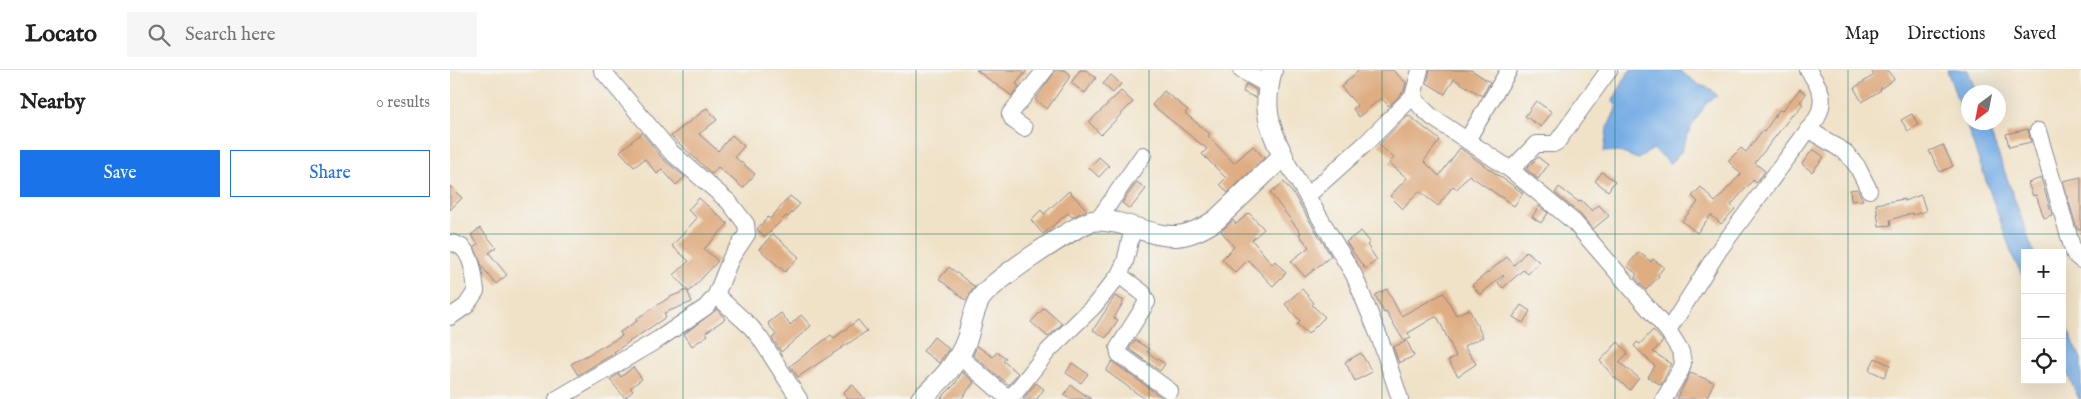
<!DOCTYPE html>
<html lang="en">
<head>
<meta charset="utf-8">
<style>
	:root { --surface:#fff; --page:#f6f6f6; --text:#202124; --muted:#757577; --line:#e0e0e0; --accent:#1a73e8 }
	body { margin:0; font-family:"IM FELL English",serif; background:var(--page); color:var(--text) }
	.controls { position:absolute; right:15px; bottom:15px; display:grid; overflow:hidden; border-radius:0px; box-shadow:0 5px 20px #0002 }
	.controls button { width:45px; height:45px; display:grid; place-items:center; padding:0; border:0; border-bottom:1px solid var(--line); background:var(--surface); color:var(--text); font:25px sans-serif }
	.compass { position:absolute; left:1511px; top:15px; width:45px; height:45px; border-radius:50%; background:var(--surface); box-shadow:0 5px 20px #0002; rotate:212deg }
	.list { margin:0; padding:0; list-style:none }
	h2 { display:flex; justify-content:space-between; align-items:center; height:65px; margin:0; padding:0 20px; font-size:21px }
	h2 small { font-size:16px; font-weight:400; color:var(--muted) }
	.actions { display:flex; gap:10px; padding:15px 20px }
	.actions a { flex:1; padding:11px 0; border:1px solid var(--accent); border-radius:0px; text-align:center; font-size:18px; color:var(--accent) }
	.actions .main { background:var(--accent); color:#fff }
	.icon { flex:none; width:28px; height:28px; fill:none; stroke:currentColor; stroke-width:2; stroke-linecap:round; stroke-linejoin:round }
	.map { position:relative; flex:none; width:1631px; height:329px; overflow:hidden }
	header { display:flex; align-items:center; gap:30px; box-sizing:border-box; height:70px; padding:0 25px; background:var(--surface); border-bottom:1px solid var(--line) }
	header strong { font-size:24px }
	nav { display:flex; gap:28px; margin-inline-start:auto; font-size:18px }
	.search { width:350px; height:45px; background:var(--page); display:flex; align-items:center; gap:12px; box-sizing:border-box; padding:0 18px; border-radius:0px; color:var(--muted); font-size:19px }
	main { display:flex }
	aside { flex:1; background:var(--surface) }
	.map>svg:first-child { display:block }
</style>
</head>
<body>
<header>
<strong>Locato</strong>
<div class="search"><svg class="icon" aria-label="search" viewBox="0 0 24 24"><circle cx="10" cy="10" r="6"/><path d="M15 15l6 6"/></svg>Search here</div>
<nav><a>Map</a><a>Directions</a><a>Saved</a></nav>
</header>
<main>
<aside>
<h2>Nearby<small>0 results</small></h2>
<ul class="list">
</ul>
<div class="actions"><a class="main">Save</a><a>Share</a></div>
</aside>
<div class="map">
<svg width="1631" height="329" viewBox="0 0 1631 329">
	<rect width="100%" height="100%" fill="#f6f6f2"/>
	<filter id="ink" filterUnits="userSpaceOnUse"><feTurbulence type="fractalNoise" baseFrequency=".02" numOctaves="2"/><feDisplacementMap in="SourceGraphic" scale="10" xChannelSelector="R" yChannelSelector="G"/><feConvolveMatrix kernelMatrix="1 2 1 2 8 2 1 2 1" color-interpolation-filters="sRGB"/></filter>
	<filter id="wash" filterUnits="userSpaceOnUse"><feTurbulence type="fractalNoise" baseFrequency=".0096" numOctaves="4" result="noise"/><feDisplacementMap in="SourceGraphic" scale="20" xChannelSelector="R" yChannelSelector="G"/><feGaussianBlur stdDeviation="1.12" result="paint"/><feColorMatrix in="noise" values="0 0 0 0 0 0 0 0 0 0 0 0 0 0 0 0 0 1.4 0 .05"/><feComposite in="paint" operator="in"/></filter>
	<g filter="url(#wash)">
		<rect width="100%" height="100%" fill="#f0e2c7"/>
		<g fill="#77ade5" stroke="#496ea2">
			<path d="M1180,0H1229L1249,15L1256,17L1264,22L1267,26L1257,32L1241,57L1231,82L1219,94L1216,89L1203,79L1188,89L1167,81L1154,82L1157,59L1167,37L1163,30Z"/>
			<path d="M1497,0H1518L1526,22H1518V52L1537,53L1584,183H1575V211L1563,187Z"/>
			<path d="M1612,247L1631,289V329H1629L1612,292Z"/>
		</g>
		<g id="blocks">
			<g fill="#dfad82">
				<path d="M526,0H577L566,14L569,16L562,26Z"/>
				<path d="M606,0H615L621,5L597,39L585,30Z"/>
				<path d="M630,0H636L646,8L635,23L621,13Z"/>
				<path d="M909,0H943L956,13L954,21L939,36L931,28L909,47L903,39L907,35L891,17Z"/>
				<path d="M980,0H1021L1040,12L1032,26L1004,9L995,24L977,13Z"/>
				<path d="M1421,0H1437L1444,9L1430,19L1431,20L1412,32L1404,18L1424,5Z"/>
				<path d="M661,5L671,14L663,23L653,14Z"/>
				<path d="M796,14L806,20V28L793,22Z"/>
				<path d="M1350,19L1356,24L1350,32L1353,34L1343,46L1342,45L1305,93L1315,101L1306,113L1303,110L1281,135L1285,139L1271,154L1261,145L1247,163L1232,151L1248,132L1242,126L1251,117L1265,132L1291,104L1278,91L1291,78L1296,82L1312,61L1314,62L1329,40L1332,41Z"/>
				<path d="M671,21L683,32L651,65L639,52Z"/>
				<path d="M714,21L738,40L735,43L760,64L758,66L784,93L803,76L814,88L778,123L770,114L776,108L752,84L757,79L702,35Z"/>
				<path d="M1086,31L1102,42L1091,57L1075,46Z"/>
				<path d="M257,38L267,50L249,64L268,81L282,65L294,76L285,87L305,104L293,118L268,97L262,104L221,66Z"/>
				<path d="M1462,44L1468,55L1458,61L1451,50Z"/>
				<path d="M958,45L990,70L974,91L989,106L1010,78L1073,123L1064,136L1019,105L1007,119L1003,116L988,136L969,121L953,139L940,126L957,108L939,93L944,88L929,75Z"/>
				<path d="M1578,59L1581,72L1559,77L1556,64Z"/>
				<path d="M192,63L213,89L235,107L226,115L212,99L207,104L195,89L184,97L170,81Z"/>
				<path d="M1493,75L1503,96L1490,102L1479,81Z"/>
				<path d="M1363,79L1374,87L1362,102L1352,94Z"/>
				<path d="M649,87L659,96L649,107L639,98Z"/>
				<path d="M1088,87L1098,95L1088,109L1076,99Z"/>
				<path d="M1152,102L1165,111L1158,121L1145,111Z"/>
				<path d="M1631,107V159H1627L1613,111Z"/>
				<path d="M1591,108L1602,145L1594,148L1586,125L1583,126L1578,113Z"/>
				<path d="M687,112L696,119L680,139L672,133Z"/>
				<path d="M834,112L844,125L881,186L855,207L841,191L859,177L849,164L851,163L820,123Z"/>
				<path d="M0,116L12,128L0,140Z"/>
				<path d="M1109,117L1129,132L1131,130L1142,141L1149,135L1159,146L1143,159L1130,144L1105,123Z"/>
				<path d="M1407,119L1413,130L1401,131L1400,120Z"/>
				<path d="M619,121L637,140L622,147L618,143L593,164L581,150L591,140L594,144Z"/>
				<path d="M1471,125L1476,141L1463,145L1462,143L1440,150L1441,155L1429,156L1426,134L1454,129V131Z"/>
				<path d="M340,126L350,134L338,147L336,146L315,167L307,159L318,147L320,149Z"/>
				<path d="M249,128L278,154L254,179L268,191L239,222L224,205L239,191L222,176L247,148L238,140Z"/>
				<path d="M1089,136L1098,143L1091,153L1082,147Z"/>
				<path d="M799,143L814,159L802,170L822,194L825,191L836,203L823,216L798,190L785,203L772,189L784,177L771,161L783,150L786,154Z"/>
				<path d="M30,158L46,177L39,183L57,205L46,214L33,198L24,177L28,174L21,165Z"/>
				<path d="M911,161L920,172L917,175L927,190L915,199L896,172Z"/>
				<path d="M323,164L349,187L335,202L309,179Z"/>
				<path d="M1077,181L1089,192L1078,204L1073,200L1053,218L1048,213L1054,206L1053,205L1030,225L1022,215L1057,187L1064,195Z"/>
				<path d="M1189,182L1201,192L1203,189L1214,197L1208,205L1209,206L1196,220L1185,207L1187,204L1177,196Z"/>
				<path d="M499,197L525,217L515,230L489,209Z"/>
				<path d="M852,219L864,233L862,235L875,247L858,264L847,254L850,251L835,234Z"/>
				<path d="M937,219L951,246L994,223L1006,245L1019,239L1033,267L1014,276L1026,294L1008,306L998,291L1006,286L988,248L985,247L958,263L961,268L954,271L936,242L934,243L925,225Z"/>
				<path d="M237,220L242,232L214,243L216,247L164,282L165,283L128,305L121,294L172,266L170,262L187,251L186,249L220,227Z"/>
				<path d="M665,226L674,231L664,248L668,250L656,268L643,260Z"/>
				<path d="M1071,235L1080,241L1073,253L1063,247Z"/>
				<path d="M594,238L612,254L598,267L581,252Z"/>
				<path d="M267,239L275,249L256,262L258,265L242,276L234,264Z"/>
				<path d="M331,243L340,255L351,245L361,256L331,282L322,268L326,265L318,253Z"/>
				<path d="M408,250L417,261L348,307L340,296L381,265L384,268Z"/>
				<path d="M1203,260L1213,271L1203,282L1222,294L1211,315L1198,307L1205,296L1184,276L1187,272L1190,274Z"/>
				<path d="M484,267L499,279L489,293L473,281Z"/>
				<path d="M685,270L699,279L697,282L715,294L710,301L679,279Z"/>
				<path d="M957,271L964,286L949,293L943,277Z"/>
				<path d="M1168,272L1178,283L1169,292L1189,308L1180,320L1163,306L1150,291Z"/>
				<path d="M527,276L543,287L547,282L556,288L553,291L568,303L559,315L523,285Z"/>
				<path d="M911,283L922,302L905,311L895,292Z"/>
				<path d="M1425,288L1440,295L1434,307L1419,300Z"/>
				<path d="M662,291L663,292L714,329H695L656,301Z"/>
				<path d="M622,293L638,304L631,313L616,303Z"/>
				<path d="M183,297L192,309L180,318L183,321L175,328L160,310L169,304L171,307Z"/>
				<path d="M512,302L524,312L511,329H490L505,314Z"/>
				<path d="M1240,303L1264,312L1256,329H1227Z"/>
				<path d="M586,313L594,319L587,329H573Z"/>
				<path d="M402,314L415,329H398L393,323Z"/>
				<path d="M621,315L641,329H620L614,325Z"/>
			</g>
		</g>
	</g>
	<g filter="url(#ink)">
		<use href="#blocks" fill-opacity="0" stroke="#868892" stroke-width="1"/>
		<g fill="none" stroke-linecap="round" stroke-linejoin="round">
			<g stroke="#868892" stroke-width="18">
				<g id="minor">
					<path d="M791,0L818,15"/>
					<path d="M963,26L970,0"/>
					<path d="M574,58L563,50L560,44L595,0"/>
					<path d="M1358,59L1395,82L1407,96L1419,120"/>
					<path d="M1588,61L1623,180L1625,185L1631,190"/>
					<path d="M1017,70L1059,0"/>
					<path d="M833,86L904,205L930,269L950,329"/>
					<path d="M1061,100L1086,74H1103L1107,72L1159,0"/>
					<path d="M857,126L915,74L963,26L971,37L982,47L1061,100L1124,152L1218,261L1231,282L1233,293L1231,300L1214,329"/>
					<path d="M648,150L693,85"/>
					<path d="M0,173C22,174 24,204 26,221L16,236L0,247"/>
					<path d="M669,205L693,223L697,232L668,278L669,284L720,321"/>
					<path d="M266,225L301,257L310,268L349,329"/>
					<path d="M1218,261L1269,180L1367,48C1377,27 1370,18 1358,0"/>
					<path d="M509,286L553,324L558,326L565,323L598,281L644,236L669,205L675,192L683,158"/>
					<path d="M107,329L209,269L256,237L266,225L281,188L297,164L296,154L279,132L221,82L152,0"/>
				</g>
			</g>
			<g stroke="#868892" stroke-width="22">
				<path id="tertiary" d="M471,329C490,311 508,294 517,269C521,256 523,241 530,229C539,213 623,157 642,151C652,149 663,152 672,154C713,165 727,176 766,150L833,86C817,54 813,35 822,0"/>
			</g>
			<use href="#minor" stroke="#fff" stroke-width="16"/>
			<use href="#tertiary" stroke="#fff" stroke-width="20"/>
		</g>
	</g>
	<path fill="none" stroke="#0f766e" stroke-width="1" stroke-opacity="0.55" d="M233,0V329M466,0V329M699,0V329M932,0V329M1165,0V329M1398,0V329M0,164H1631"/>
</svg>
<div class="controls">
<button>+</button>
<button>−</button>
<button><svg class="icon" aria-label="locate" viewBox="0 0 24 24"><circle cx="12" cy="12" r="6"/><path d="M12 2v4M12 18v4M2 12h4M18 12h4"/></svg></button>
</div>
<svg class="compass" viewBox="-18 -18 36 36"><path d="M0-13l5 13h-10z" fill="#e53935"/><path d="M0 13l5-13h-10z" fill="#757577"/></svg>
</div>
</main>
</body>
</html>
